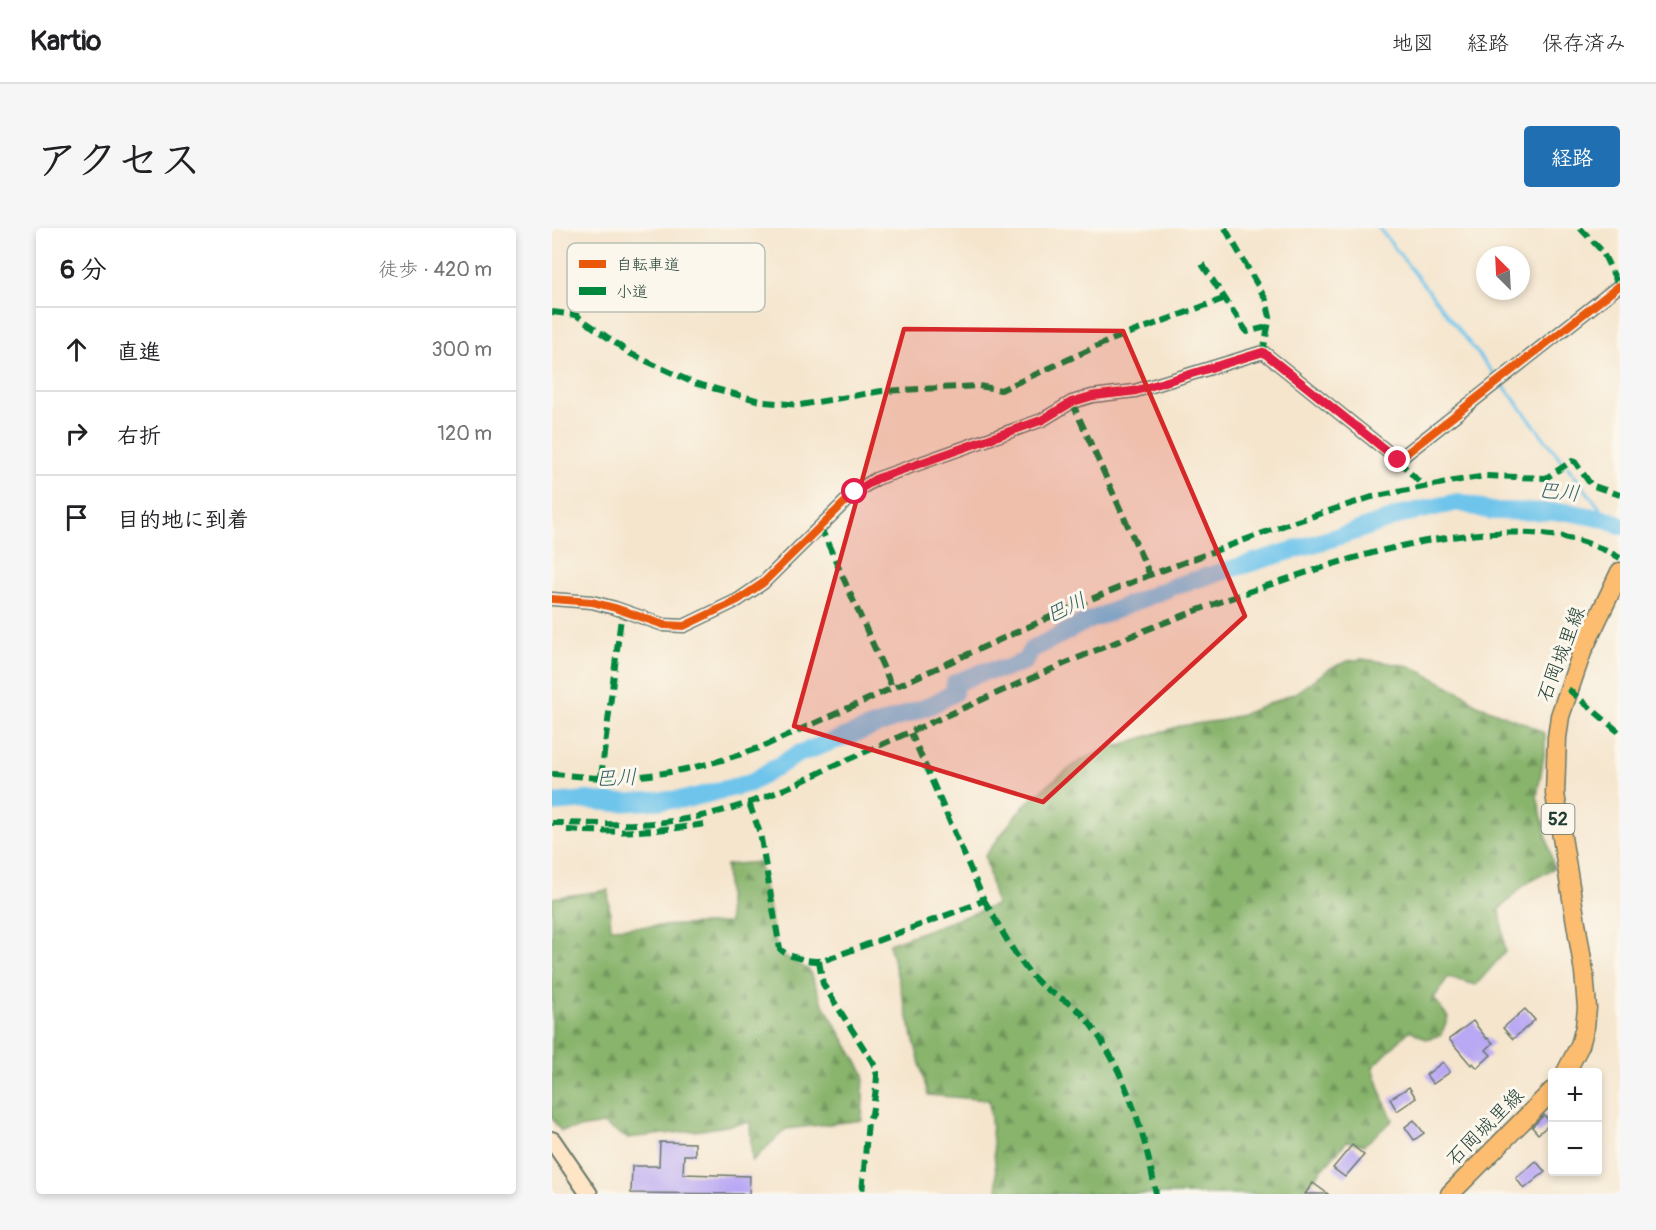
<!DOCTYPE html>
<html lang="ja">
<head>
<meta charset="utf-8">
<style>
	:root { --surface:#fff; --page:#f6f6f6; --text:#202124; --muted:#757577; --line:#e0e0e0; --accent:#1f6fb2 }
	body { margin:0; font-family:Pangolin,"Klee One",sans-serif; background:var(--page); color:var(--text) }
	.controls { position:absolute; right:18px; bottom:18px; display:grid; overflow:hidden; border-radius:6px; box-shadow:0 3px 9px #0003 }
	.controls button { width:54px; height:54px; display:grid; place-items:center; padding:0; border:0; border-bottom:2px solid var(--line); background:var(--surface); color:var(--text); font:30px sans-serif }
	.compass { position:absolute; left:924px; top:18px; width:54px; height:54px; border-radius:50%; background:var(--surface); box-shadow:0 3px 9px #0003; rotate:336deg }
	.stop { position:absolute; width:18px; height:18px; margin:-14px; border:4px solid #e11d48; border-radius:50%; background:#fff }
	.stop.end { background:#e11d48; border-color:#fff; box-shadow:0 2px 6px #0008 }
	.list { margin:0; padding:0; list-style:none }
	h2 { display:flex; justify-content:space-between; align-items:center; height:78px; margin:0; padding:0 24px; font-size:26px }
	h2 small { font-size:20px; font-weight:400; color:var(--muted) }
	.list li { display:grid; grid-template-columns:39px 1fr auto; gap:18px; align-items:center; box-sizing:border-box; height:84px; padding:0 24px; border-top:2px solid var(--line) }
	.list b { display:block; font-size:22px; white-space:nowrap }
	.list em { font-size:20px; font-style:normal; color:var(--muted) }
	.icon { flex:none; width:33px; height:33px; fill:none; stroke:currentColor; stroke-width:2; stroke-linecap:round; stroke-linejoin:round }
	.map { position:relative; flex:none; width:1068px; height:966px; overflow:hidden; border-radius:6px }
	header { display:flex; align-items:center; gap:36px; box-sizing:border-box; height:84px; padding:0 30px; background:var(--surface); border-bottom:2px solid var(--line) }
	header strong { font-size:28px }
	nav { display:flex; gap:33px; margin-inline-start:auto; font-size:21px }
	.intro { display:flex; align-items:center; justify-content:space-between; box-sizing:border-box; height:144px; padding:0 36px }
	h1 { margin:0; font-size:42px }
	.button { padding:15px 27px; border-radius:6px; background:var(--accent); color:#fff; font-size:21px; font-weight:700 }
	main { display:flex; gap:36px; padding:0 36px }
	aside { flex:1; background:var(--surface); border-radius:6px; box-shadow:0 3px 9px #0003 }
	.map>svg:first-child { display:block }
</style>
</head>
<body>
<header>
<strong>Kartio</strong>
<nav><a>地図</a><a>経路</a><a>保存済み</a></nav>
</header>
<div class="intro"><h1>アクセス</h1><a class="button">経路</a></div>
<main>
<aside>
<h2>6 分<small>徒歩 · 420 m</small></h2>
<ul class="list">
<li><svg class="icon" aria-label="ahead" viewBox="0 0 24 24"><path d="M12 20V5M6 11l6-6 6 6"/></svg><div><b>直進</b></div><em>300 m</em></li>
<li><svg class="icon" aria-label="right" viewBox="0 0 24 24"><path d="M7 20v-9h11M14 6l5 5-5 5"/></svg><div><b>右折</b></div><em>120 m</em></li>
<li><svg class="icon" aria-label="arrive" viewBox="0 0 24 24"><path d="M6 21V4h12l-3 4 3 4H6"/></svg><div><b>目的地に到着</b></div></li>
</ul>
</aside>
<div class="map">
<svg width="1068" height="966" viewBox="0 0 1068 966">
	<defs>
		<pattern id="forest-firs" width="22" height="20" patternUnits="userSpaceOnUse" patternTransform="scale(1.5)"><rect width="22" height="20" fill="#88b46c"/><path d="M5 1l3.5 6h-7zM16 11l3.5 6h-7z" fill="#6f945a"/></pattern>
	</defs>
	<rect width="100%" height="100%" fill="#fbf7ec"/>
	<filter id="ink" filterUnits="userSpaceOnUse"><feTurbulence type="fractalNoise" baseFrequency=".0167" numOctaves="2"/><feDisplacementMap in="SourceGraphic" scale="12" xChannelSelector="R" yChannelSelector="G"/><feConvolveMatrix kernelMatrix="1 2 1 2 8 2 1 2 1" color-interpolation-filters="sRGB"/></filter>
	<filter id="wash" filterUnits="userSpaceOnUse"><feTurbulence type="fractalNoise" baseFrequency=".008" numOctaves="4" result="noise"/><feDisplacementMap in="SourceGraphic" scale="24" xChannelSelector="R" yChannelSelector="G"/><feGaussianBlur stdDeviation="1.35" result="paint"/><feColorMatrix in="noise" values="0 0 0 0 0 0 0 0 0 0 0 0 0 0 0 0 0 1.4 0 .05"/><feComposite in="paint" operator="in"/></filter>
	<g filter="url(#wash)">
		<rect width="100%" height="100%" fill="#f5e5cd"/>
		<g fill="url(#forest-firs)" stroke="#547850" stroke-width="1.5">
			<path d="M810,431L858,438L914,467L923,476L979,498L993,506V522L985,568L1002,640L972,657L948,681L953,724L924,757L896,749L882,770L896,789L889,807L874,811L858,802L821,839L832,873L841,892L812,917L795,913L748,966H446L437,872L376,867L337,716L444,677L433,628L471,578L499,554L529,532L555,521L628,498L672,492L694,485L743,465L779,440L796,433Z"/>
			<path d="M207,634L226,725L257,742L270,774L312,846L310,892L234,901L200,933L198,894L150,902L75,910L51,896L9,903L0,890V670L56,662L59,700L177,695L174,637Z"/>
		</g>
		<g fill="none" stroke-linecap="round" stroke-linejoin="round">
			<g stroke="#6ec4eb" stroke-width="3">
				<path d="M827,0L945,150"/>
				<path d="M951,157L1010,233"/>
				<path d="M1015,238L1057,292"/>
			</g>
			<path stroke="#6ec4eb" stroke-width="18" d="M0,575L35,572L64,575L135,571L198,555L246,526L377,478L402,465L403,455L434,443L453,441L473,433L479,422L531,395L623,358L804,303L851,286L906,274L939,283L1016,284L1057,292L1068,298"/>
		</g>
		<g id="blocks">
			<g fill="#b9a8f3">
				<path d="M973,781L983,792L961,811L951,800Z"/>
				<path d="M921,793L935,811L936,810L941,815L934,822L939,827L925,840L921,835L919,837L897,811Z"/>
				<path d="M891,834L898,844L881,856L874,847Z"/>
				<path d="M857,859L864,870L845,883L838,871Z"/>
				<path d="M992,887L999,895L986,906L980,899Z"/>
				<path d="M862,892L872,905L862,912L853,899Z"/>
				<path d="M108,914L143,915V927H132L131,946L198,948L197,966L79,965L80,938H107Z"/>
				<path d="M800,917L812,927L793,949L781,940Z"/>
				<path d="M984,933L993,944L972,961L964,950Z"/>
				<path d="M761,955L776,966H753Z"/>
			</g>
		</g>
	</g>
	<g filter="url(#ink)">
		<use href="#blocks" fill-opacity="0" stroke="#6a786a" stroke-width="1.5"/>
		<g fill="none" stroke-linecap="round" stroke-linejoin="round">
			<g stroke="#6a786a" stroke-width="15">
				<path id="minor" d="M0,371L40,374L63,380L112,397L132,398L186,372L211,355L303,264L324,251L490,192L520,174L540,168L583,163L711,124L846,232L1067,58"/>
			</g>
			<g stroke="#6a786a" stroke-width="20">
				<path id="secondary" d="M0,912L37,966"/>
			</g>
			<g stroke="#6a786a" stroke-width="21">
				<g id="primary">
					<path d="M1014,844L1028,817L1033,799L1035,780L1032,744L1003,566L1005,510L1008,488L1030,424L1068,344"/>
					<path d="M898,966L1000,863"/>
				</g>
			</g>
			<use href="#minor" stroke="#fff" stroke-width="12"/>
			<use href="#secondary" stroke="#fee5c5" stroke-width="16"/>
			<use href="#primary" stroke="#fcbd6f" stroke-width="18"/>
			<g stroke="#00873e" stroke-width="6" stroke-dasharray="12 6" stroke-linecap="butt">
				<path d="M673,0L714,72L718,89L711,124"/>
				<path d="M1028,0L1050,23L1068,60"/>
				<path d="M650,36L695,104L715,99"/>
				<path d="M0,84L24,87L79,126L142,155L212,174L248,177L330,163L427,158L449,162L559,112L671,71"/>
				<path d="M520,174L598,347"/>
				<path d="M846,232L872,259"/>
				<path d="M268,298L341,461"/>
				<path d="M1016,461L1068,505"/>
				<path d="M0,546C18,547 37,550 55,550C110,549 161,537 212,518L527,376L598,347L733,297L820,269L902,253L934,248L994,250L1020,233L1023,234L1039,257L1068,267"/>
				<path d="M49,549L70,382"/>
				<path d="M197,575L208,605L228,721C237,730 260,735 273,732L422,677L432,672L359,505"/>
				<path d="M0,595C33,595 68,598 101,595C165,590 223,568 279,539C425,475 568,406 720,356C787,333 856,312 927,306C975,302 1026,305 1068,330"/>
				<path d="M15,602C62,605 106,604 152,596"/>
				<path d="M432,672C449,700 464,733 488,756C503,769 523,775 535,792C573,840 593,906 604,966"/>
				<path d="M267,733L271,756L323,838L325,848L324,861L320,886L316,893L310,966"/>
			</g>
			<g stroke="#fbf7ec" stroke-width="11">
				<path id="cycleway" d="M0,371L40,374L63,380L112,397L132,398L186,372L211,355L303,264L324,251L490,192L520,174L540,168L583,163L711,124L846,232L1067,58"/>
			</g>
			<use href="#cycleway" stroke="#e8590c" stroke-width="8"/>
		</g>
	</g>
	<g fill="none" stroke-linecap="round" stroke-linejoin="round" filter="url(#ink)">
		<path stroke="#e11d48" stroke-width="8" d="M303,264L324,251L490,192L520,174L540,168L583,163L711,124L846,232"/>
	</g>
	<path fill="#d62828" fill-opacity="0.2" stroke="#d62828" stroke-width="4.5" stroke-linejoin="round" d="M352,101L571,103L693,388L491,574L242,498Z"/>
	<g text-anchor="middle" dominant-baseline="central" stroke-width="6" stroke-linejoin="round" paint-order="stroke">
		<rect fill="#fbf7ec" stroke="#61756b" stroke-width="1.5" x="989.5" y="576" width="33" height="30" rx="4.5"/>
		<g font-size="18" font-weight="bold" fill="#1f3d34">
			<text x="1006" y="591">52</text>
		</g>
		<g font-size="20" fill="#1f3d34" stroke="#fbf7ec">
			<text transform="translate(1009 426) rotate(-69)">石岡城里線</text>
			<text transform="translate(933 899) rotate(-45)">石岡城里線</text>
		</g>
		<g font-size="21" font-style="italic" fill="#335f62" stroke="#fbf7ec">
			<text transform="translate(1007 264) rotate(6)">巴川</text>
			<text transform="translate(514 380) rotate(-25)">巴川</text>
			<text transform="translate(64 550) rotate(-2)">巴川</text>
		</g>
	</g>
	<rect x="15" y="15" width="198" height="69" rx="9" fill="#fbf7ec" stroke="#b9bfb5" stroke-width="1.5"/>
	<rect x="27" y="32" width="27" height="8" fill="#e8590c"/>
	<rect x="27" y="59" width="27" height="8" fill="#00873e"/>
	<g font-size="16" fill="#1f3d34">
		<text x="64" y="42">自転車道</text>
		<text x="64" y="69">小道</text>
	</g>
</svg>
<div class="controls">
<button>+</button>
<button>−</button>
</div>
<svg class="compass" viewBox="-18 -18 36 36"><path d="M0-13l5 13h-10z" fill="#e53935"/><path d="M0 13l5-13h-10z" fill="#757577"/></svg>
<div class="stop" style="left:303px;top:264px"></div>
<div class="stop end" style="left:846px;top:232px"></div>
</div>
</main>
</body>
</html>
